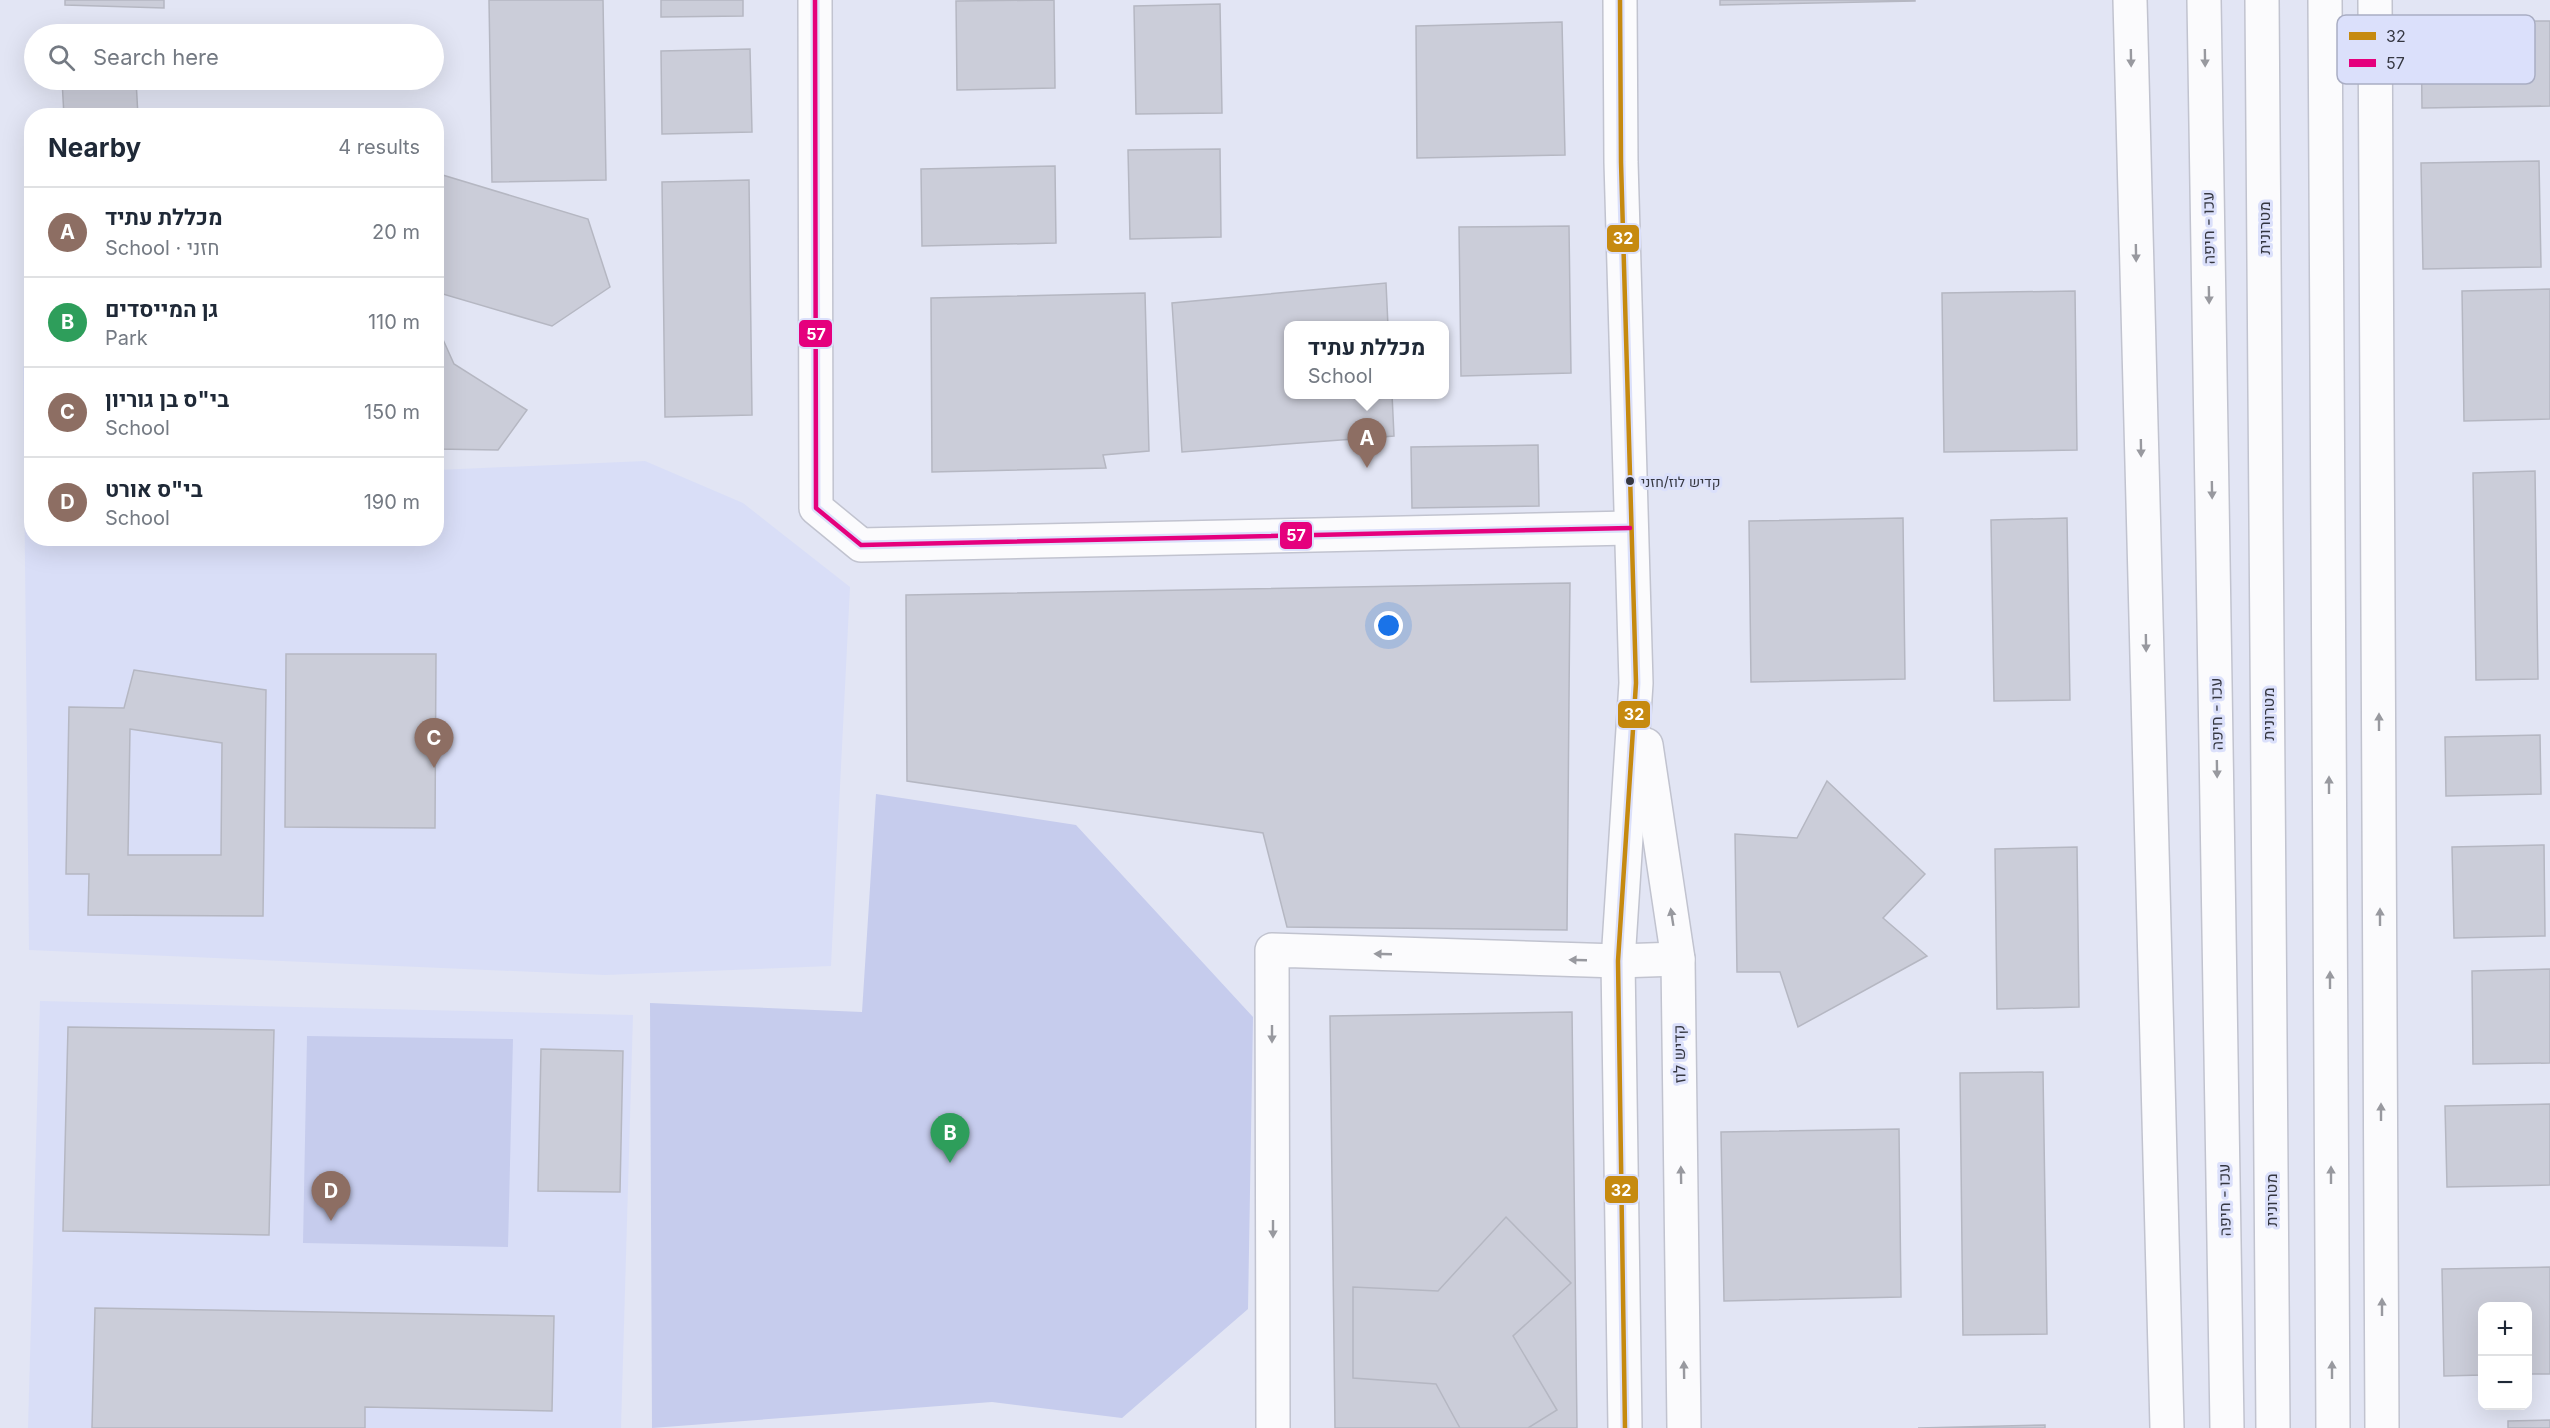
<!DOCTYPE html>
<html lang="en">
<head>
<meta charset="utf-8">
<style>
	:root { --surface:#fff; --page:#f6f6f7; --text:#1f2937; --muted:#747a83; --line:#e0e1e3; --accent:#2563eb }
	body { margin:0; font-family:Inter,Heebo,sans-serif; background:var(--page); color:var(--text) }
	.controls { position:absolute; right:18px; bottom:18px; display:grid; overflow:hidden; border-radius:12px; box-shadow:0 6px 24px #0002 }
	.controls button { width:54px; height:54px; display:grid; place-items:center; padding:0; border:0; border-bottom:2px solid var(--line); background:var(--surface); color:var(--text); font:30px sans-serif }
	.you { position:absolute; left:1389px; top:626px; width:21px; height:21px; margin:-15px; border:4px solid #fff; border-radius:50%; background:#1a73e8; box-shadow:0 0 0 9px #1a73e833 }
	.badge { display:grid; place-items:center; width:39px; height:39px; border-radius:50%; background:var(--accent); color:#fff; font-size:20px; font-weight:700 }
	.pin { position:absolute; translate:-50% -50px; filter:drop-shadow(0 2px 3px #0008) }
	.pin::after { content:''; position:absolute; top:32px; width:21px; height:18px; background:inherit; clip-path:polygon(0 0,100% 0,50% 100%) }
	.popup { position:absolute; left:1284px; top:321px; width:165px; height:78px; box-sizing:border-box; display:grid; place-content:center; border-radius:12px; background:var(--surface); filter:drop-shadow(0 2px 4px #0005); font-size:20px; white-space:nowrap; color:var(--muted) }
	.popup b { font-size:22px; color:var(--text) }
	.popup::after { content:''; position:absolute; left:50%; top:100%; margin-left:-12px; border:12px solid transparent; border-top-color:var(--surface) }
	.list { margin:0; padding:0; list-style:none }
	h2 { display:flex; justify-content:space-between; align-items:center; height:78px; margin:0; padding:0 24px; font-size:26px }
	h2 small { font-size:20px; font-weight:400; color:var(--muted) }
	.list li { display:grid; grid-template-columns:39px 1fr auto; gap:18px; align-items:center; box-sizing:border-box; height:90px; padding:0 24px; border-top:2px solid var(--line) }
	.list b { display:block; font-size:22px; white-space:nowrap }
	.list p { margin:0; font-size:20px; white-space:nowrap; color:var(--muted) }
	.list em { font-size:20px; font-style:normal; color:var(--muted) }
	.icon { flex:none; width:33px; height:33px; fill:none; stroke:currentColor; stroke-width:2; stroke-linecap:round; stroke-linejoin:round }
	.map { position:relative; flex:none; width:2550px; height:1428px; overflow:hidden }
	.search { position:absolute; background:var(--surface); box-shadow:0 6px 24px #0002; left:24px; top:24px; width:420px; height:66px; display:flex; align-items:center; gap:15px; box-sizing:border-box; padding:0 21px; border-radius:33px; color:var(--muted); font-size:22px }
	.panel { position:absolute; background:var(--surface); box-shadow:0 6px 24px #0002; left:24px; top:108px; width:420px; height:438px; border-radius:24px }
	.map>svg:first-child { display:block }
</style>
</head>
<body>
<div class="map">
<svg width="2550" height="1428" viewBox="0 0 2550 1428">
	<rect width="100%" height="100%" fill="#e2e5f4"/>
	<g fill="#d9def7">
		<path d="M23,366L31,370L32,538H436L437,470L645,461L743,503L850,587L831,966L605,975L29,950Z"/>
		<path d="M40,1001L633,1015L621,1428H28Z"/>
	</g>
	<g fill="#c6cced">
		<path d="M876,794L1076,825L1253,1017L1248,1309L1122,1418L992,1402L652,1428L650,1003L862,1012Z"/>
		<path d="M307,1036L513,1039L508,1247L303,1243Z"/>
	</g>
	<g fill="#cbcdd9" stroke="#b5b7c2" stroke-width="1.5" fill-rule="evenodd">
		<path d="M65,0H164V8L65,5Z"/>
		<path d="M489,0H603L606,180L492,182Z"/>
		<path d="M661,0H743V16L661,17Z"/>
		<path d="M1054,0L1055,88L957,90L956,1Z"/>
		<path d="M1720,0H1915V1L1720,5Z"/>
		<path d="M1220,4L1222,113L1136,114L1134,6Z"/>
		<path d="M2550,21V106L2422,108L2421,22Z"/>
		<path d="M1562,22L1565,155L1417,158L1416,26Z"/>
		<path d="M750,49L752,132L662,134L661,51Z"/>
		<path d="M62,80H136L138,116H64Z"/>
		<path d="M1220,149L1221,237L1130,239L1128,150Z"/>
		<path d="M2539,161L2541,267L2423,269L2421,163Z"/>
		<path d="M1055,166L1056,243L922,246L921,169Z"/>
		<path d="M436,173L588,219L610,287L552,326L436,292Z"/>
		<path d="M749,180L752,415L665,417L662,182Z"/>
		<path d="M1569,226L1571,373L1461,376L1459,227Z"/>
		<path d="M1386,283L1388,326H1289V394H1392L1394,436L1182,452L1172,303Z"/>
		<path d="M2550,289V419L2464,421L2462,291Z"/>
		<path d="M2075,291L2077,450L1944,452L1942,293Z"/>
		<path d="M1145,293L1149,451L1103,455L1106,468L932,472L931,298Z"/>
		<path d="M436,324L454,364L527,410L498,450L436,449Z"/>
		<path d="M1538,445L1539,506L1412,508L1411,447Z"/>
		<path d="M2535,471L2538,679L2476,680L2473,473Z"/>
		<path d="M1903,518L1905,679L1751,682L1749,521Z"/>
		<path d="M2067,518L2070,700L1994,701L1991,520Z"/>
		<path d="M1570,583L1567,930L1287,927L1263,833L907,781L906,595Z"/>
		<path d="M286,654H436L435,828L285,827Z"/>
		<path d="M134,670L266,690L263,916L88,915L89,874H66L69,707L124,708ZM130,729L222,743L221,855H128Z"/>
		<path d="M2540,735L2541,794L2446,796L2445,737Z"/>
		<path d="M1827,781L1925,874L1883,918L1927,956L1798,1027L1780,972H1737L1735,834L1797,838Z"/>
		<path d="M2544,845L2545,936L2454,938L2452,847Z"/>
		<path d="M2077,847L2079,1007L1997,1009L1995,849Z"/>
		<path d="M2550,969V1063L2473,1064L2472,971Z"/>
		<path d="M1572,1012L1577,1428H1335L1330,1016Z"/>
		<path d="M68,1027L274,1030L269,1235L63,1231Z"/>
		<path d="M541,1049L623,1051L620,1192L538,1191Z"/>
		<path d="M2043,1072L2047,1334L1963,1335L1960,1073Z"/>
		<path d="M2550,1104V1185L2447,1187L2445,1106Z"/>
		<path d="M1899,1129L1901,1297L1724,1301L1721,1132Z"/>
		<path d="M1506,1217L1571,1283L1513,1336L1557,1410L1528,1428H1460L1436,1384L1353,1378V1287L1438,1291Z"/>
		<path d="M2550,1267V1374H2528V1306H2482V1375L2444,1376L2442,1269Z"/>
		<path d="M95,1308L554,1316L552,1411L365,1407V1428H92Z"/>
		<path d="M2550,1420V1428H2508V1421Z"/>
		<path d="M2045,1425V1428H1918Z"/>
	</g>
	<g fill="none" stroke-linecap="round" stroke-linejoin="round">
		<g stroke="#c1c3cf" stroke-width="36">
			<g id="minor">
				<path d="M815,0L816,508L861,545L1630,528"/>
				<path d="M1620,0L1621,162L1636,683L1618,961L1625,1428"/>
				<path d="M2130,0L2167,1428"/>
				<path d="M2262,0L2273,1428"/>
				<path d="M2375,0L2382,1428"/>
				<path d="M1646,745L1678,959L1684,1428"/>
				<path d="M1273,1428L1272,950L1618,961L1678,959"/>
			</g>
		</g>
		<g stroke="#c1c3cf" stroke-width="36">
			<g id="highway">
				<path d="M2204,0L2227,1428"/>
				<path d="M2325,0L2333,1428"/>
			</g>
		</g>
		<use href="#minor" stroke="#fbfbfd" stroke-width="33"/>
		<use href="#highway" stroke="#fbfbfd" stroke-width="33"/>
		<g stroke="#dbe0fb" stroke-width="9">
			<path id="bus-1" d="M1620,0L1621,162L1636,683L1618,961L1625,1428"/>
		</g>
		<g stroke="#dbe0fb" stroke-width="9">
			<path id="bus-2" d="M815,0L816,508L861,545L1630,528"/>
		</g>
		<use href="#bus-1" stroke="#c68a10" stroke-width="4.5"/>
		<use href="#bus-2" stroke="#e5007d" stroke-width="4.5"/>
	</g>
	<defs><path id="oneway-solid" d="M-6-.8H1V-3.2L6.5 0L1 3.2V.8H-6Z" transform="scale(1.5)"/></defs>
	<g fill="#98999f">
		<use href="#oneway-solid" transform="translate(2131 58) rotate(89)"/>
		<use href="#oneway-solid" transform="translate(2205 58) rotate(89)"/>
		<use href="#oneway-solid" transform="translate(2136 253) rotate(89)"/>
		<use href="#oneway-solid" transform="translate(2209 295) rotate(89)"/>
		<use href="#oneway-solid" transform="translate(2141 448) rotate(89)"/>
		<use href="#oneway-solid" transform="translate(2212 490) rotate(89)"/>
		<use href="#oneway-solid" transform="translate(2146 643) rotate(89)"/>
		<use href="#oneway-solid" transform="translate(2379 722) rotate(-90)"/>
		<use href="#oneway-solid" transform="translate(2217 769) rotate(89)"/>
		<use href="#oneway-solid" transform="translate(2329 785) rotate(-90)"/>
		<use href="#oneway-solid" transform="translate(1672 917) rotate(-99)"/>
		<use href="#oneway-solid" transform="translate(2380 917) rotate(-90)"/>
		<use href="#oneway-solid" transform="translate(1383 954) rotate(-178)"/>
		<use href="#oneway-solid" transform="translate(1578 960) rotate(-178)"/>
		<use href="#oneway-solid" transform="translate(2330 980) rotate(-90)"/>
		<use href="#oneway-solid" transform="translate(1272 1034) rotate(90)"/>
		<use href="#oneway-solid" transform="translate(2381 1112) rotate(-90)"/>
		<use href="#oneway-solid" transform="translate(1681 1175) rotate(-91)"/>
		<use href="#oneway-solid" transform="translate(2331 1175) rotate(-90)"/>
		<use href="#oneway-solid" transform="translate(1273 1229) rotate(90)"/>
		<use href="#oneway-solid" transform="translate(2382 1307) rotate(-90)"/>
		<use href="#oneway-solid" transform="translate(1684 1370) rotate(-91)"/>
		<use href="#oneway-solid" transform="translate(2332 1370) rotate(-90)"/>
	</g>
	<circle fill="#353741" stroke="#dbe0fb" stroke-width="2" cx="1630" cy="481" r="5"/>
	<g text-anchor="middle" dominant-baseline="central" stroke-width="6" stroke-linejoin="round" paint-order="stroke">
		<g font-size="14" fill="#353741" stroke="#dbe0fb" text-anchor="start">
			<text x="1641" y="481">קדיש לוז/חזני</text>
		</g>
		<g font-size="16" fill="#353741" stroke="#dbe0fb">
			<text transform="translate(2208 228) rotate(-91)">עכו - חיפה</text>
			<text transform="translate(2264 228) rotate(-90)">מטרונית</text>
			<text transform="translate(2216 714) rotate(-91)">עכו - חיפה</text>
			<text transform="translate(2268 714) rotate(-90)">מטרונית</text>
			<text transform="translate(1679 1054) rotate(-91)">קדיש לוז</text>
			<text transform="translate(2224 1200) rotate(-91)">עכו - חיפה</text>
			<text transform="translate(2271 1200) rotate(-90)">מטרונית</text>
		</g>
	</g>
	<rect x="2337" y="15" width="198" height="69" rx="9" fill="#dbe0fb" stroke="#a9adc3" stroke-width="1.5"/>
	<rect x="2349" y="32" width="27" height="8" fill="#c68a10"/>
	<rect x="2349" y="59" width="27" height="8" fill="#e5007d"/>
	<g font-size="16" fill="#353741">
		<text x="2386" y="42">32</text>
		<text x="2386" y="69">57</text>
	</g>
	<g stroke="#dbe0fb" stroke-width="2">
		<rect x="1606" y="224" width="34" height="29" rx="6" fill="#c68a10"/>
		<rect x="798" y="319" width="35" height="29" rx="6" fill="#e5007d"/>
		<rect x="1279" y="521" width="34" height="29" rx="6" fill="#e5007d"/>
		<rect x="1617" y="700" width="34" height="29" rx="6" fill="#c68a10"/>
		<rect x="1604" y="1175" width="35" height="29" rx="6" fill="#c68a10"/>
	</g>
	<g font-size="16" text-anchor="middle" font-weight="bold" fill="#fff">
		<text x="1623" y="244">32</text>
		<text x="816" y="340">57</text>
		<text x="1296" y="541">57</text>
		<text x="1634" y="720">32</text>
		<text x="1621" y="1196">32</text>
	</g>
</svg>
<div class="controls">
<button>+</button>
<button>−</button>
</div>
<div class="you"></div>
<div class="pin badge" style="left:1367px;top:468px;background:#8d6e63">A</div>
<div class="popup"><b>מכללת עתיד</b>School</div>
<div class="pin badge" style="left:950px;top:1163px;background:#2e9e5b">B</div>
<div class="pin badge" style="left:434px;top:768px;background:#8d6e63">C</div>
<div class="pin badge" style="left:331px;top:1221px;background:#8d6e63">D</div>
<div class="search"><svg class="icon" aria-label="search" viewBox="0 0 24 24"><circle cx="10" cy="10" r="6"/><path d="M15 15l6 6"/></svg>Search here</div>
<section class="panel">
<h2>Nearby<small>4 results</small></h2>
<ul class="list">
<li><span class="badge" style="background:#8d6e63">A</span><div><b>מכללת עתיד</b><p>School · חזני</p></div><em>20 m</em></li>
<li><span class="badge" style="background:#2e9e5b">B</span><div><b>גן המייסדים</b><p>Park</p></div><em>110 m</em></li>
<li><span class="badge" style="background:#8d6e63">C</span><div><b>בי&quot;ס בן גוריון</b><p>School</p></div><em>150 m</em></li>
<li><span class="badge" style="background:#8d6e63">D</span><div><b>בי&quot;ס אורט</b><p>School</p></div><em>190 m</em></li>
</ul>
</section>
</div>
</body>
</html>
